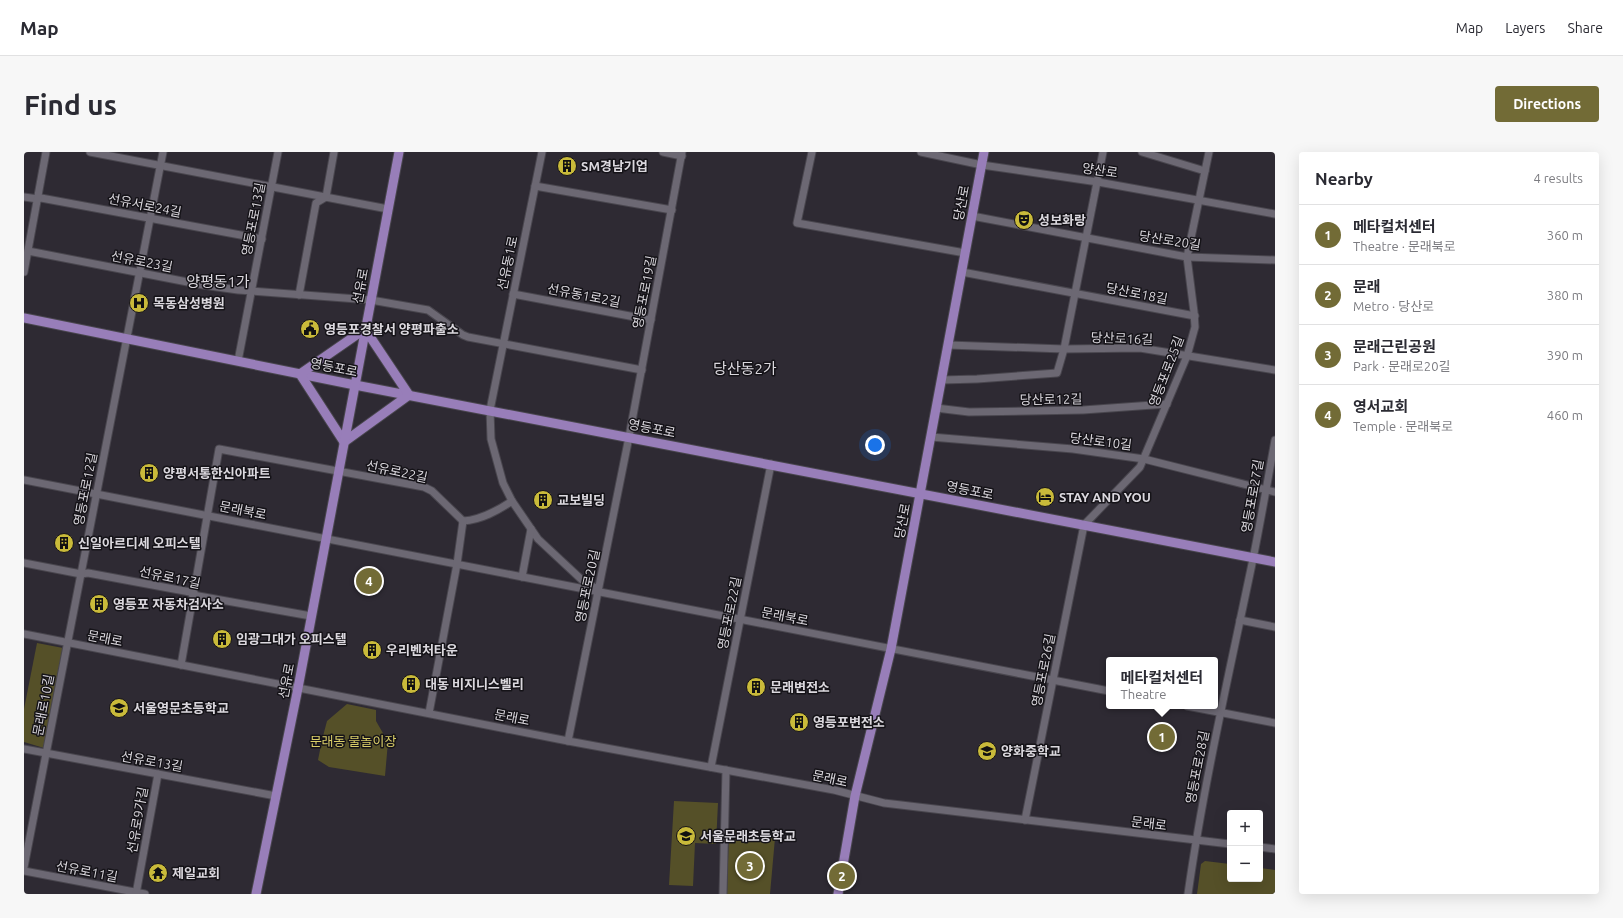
<!DOCTYPE html>
<html lang="en">
<head>
<meta charset="utf-8">
<style>
	:root { --surface:#fff; --page:#f7f7f7; --text:#2b2b33; --muted:#7c7c81; --line:#e1e1e2; --accent:#726b36 }
	body { margin:0; font-family:Ubuntu,"Noto Sans KR",sans-serif; background:var(--page); color:var(--text) }
	.controls { position:absolute; right:12px; bottom:12px; display:grid; overflow:hidden; border-radius:4px; box-shadow:0 4px 16px #0002 }
	.controls button { width:36px; height:36px; display:grid; place-items:center; padding:0; border:0; border-bottom:1px solid var(--line); background:var(--surface); color:var(--text); font:20px sans-serif }
	.you { position:absolute; left:851px; top:293px; width:14px; height:14px; margin:-10px; border:3px solid #fff; border-radius:50%; background:#1a73e8; box-shadow:0 0 0 6px #1a73e833 }
	.badge { display:grid; place-items:center; width:26px; height:26px; border-radius:50%; background:var(--accent); color:#fff; font-size:13px; font-weight:700 }
	.pin { position:absolute; translate:-50% -50%; border:2px solid #fff; box-shadow:0 1px 4px #0006 }
	.popup { position:absolute; left:1082px; top:505px; width:112px; height:52px; box-sizing:border-box; display:grid; place-content:center; border-radius:4px; background:var(--surface); filter:drop-shadow(0 1px 3px #0005); font-size:13px; white-space:nowrap; color:var(--muted) }
	.popup b { font-size:15px; color:var(--text) }
	.popup::after { content:''; position:absolute; left:50%; top:100%; margin-left:-8px; border:8px solid transparent; border-top-color:var(--surface) }
	.list { margin:0; padding:0; list-style:none }
	h2 { display:flex; justify-content:space-between; align-items:center; height:52px; margin:0; padding:0 16px; font-size:17px }
	h2 small { font-size:13px; font-weight:400; color:var(--muted) }
	.list li { display:grid; grid-template-columns:26px 1fr auto; gap:12px; align-items:center; box-sizing:border-box; height:60px; padding:0 16px; border-top:1px solid var(--line) }
	.list b { display:block; font-size:15px; white-space:nowrap }
	.list p { margin:0; font-size:13px; white-space:nowrap; color:var(--muted) }
	.list em { font-size:13px; font-style:normal; color:var(--muted) }
	.map { position:relative; flex:none; width:1251px; height:742px; overflow:hidden; border-radius:4px }
	header { display:flex; align-items:center; gap:24px; box-sizing:border-box; height:56px; padding:0 20px; background:var(--surface); border-bottom:1px solid var(--line) }
	header strong { font-size:19px }
	nav { display:flex; gap:22px; margin-inline-start:auto; font-size:14px }
	.intro { display:flex; align-items:center; justify-content:space-between; box-sizing:border-box; height:96px; padding:0 24px }
	h1 { margin:0; font-size:28px }
	.button { padding:10px 18px; border-radius:4px; background:var(--accent); color:#fff; font-size:14px; font-weight:700 }
	main { display:flex; gap:24px; padding:0 24px }
	aside { flex:1; background:var(--surface); border-radius:4px; box-shadow:0 4px 16px #0002 }
	.map>svg:first-child { display:block }
</style>
</head>
<body>
<header>
<strong>Map</strong>
<nav><a>Map</a><a>Layers</a><a>Share</a></nav>
</header>
<div class="intro"><h1>Find us</h1><a class="button">Directions</a></div>
<main>
<div class="map">
<svg width="1251" height="742" viewBox="0 0 1251 742">
	<rect width="100%" height="100%" fill="#2e2a33"/>
	<g fill="#555028">
		<path d="M13,491L39,496L20,596L0,590V557Z"/>
		<path d="M323,552L352,558V569L364,590L361,624L305,615L294,608L298,588L303,569Z"/>
		<path d="M650,649L694,651L692,692L671,691L669,734L645,733Z"/>
		<path d="M705,677L751,686L746,742H703Z"/>
		<path d="M1181,709L1206,712V727H1236V716L1251,718V742H1173L1177,712Z"/>
	</g>
	<g fill="none" stroke-linecap="round" stroke-linejoin="round">
		<g stroke="#49464e" stroke-width="9">
			<g id="minor">
				<path d="M66,0L364,57"/>
				<path d="M518,0L466,258L467,287L479,331L488,349L514,387L558,428L573,437L574,440"/>
				<path d="M639,0L658,4"/>
				<path d="M788,0L773,71L941,101"/>
				<path d="M897,0L958,13L1074,30L1251,62"/>
				<path d="M1118,0L1181,19"/>
				<path d="M511,34L648,58"/>
				<path d="M0,45L14,47L17,46L238,87"/>
				<path d="M948,64L1163,105L1251,108"/>
				<path d="M4,99L179,133L214,138L347,148L404,158L439,183L444,185L618,218"/>
				<path d="M0,120L22,0"/>
				<path d="M938,120L1171,164"/>
				<path d="M489,142L627,168"/>
				<path d="M275,143L292,51L302,45L310,0"/>
				<path d="M924,193L1040,197L1116,196L1251,218"/>
				<path d="M214,209L254,0"/>
				<path d="M918,228L953,227L1033,221L1040,197L1079,0"/>
				<path d="M912,256L945,260L1059,258L1143,252"/>
				<path d="M907,285L1049,297L1120,307L1251,340"/>
				<path d="M0,328L1085,539"/>
				<path d="M439,369C457,368 473,359 488,349"/>
				<path d="M0,411L57,422L64,421L166,440L169,443L287,464"/>
				<path d="M498,425L507,377"/>
				<path d="M1216,468L1251,475"/>
				<path d="M0,482L544,589L810,638L860,651L1206,692"/>
				<path d="M157,513L195,297L400,335L408,339L439,369"/>
				<path d="M1163,554L1251,571"/>
				<path d="M405,561L433,412L439,369"/>
				<path d="M544,589L605,285L658,0"/>
				<path d="M0,597L252,644"/>
				<path d="M687,615L747,312"/>
				<path d="M1001,668L1060,373L1116,315L1163,204L1171,175L1170,160L1163,105L1185,0"/>
				<path d="M1236,695L1251,697"/>
				<path d="M0,715L139,0"/>
				<path d="M0,719L121,742"/>
				<path d="M112,742L134,622"/>
				<path d="M699,742L702,618"/>
				<path d="M1164,742C1180,629 1206,518 1229,407C1237,367 1244,327 1251,288"/>
			</g>
		</g>
		<g stroke="#49464e" stroke-width="11">
			<g id="major">
				<path d="M0,166L331,233L1251,410"/>
				<path d="M341,177L385,243L320,290L276,222Z"/>
				<path d="M232,742L274,536L375,0"/>
				<path d="M814,742L831,644L867,497L960,0"/>
			</g>
		</g>
		<use href="#minor" stroke="#6c6873" stroke-width="7"/>
		<use href="#major" stroke="#987eb9" stroke-width="9"/>
	</g>
	<defs>
		<g id="building-disc" transform="scale(1)"><circle r="9.5" fill="#c9ba3a" stroke="#151318"/><path d="M-4-6H4V6H1V3H-1V6H-4ZM-2.5-4.3h1.7v1.8h-1.7ZM.8-4.3h1.7v1.8H.8ZM-2.5-1h1.7V.8h-1.7ZM.8-1h1.7V.8H.8Z" fill="#111"/></g>
		<g id="theatre-disc" transform="scale(1)"><circle r="9.5" fill="#c9ba3a" stroke="#151318"/><path d="M-5-5.5Q0-4 5-5.5V0Q5 5 0 6Q-5 5-5 0ZM-3.3-2.5H-1v1.5H-3.3ZM1-2.5H3.3v1.5H1ZM-2.8 1Q0 5.5 2.8 1Z" fill="#111"/></g>
		<g id="hospital-disc" transform="scale(1)"><circle r="9.5" fill="#c9ba3a" stroke="#151318"/><path d="M-5-5h3v3.5h4V-5h3V5h-3V1.5h-4V5h-3Z" fill="#111"/></g>
		<g id="civic-disc" transform="scale(1)"><circle r="9.5" fill="#c9ba3a" stroke="#151318"/><path d="M-.6-6.5H3V-4.5H.6V-3L4-1V1h2V6H-6V1h2V-1L-.6-3ZM-1.2 2.5V6h2.4V2.5Z" fill="#111"/></g>
		<g id="hotel-disc" transform="scale(1)"><circle r="9.5" fill="#c9ba3a" stroke="#151318"/><path d="M-6-4.5h1.5V1H6V5H4.5V3h-9V5H-6ZM-4 0a1.8 1.8 0 1 1 3.6 0ZM.5 0V-2.5h3Q6-2.5 6 0Z" fill="#111"/></g>
		<g id="school-disc" transform="scale(1)"><circle r="9.5" fill="#c9ba3a" stroke="#151318"/><path d="M0-5L7-2L0 1L-7-2ZM-4 1L0 2.5L4 1V4Q0 6-4 4Z" fill="#111"/></g>
		<g id="temple-disc" transform="scale(1)"><circle r="9.5" fill="#c9ba3a" stroke="#151318"/><path d="M0-6L5-2H3V0L6.5 2.5H4V6H1.5V3h-3V6H-4V2.5H-6.5L-3 0V-2H-5Z" fill="#111"/></g>
	</defs>
	<g fill-rule="evenodd">
		<use href="#building-disc" x="543" y="14"/>
		<use href="#theatre-disc" x="1000" y="68"/>
		<use href="#hospital-disc" x="115" y="151"/>
		<use href="#civic-disc" x="286" y="177"/>
		<use href="#building-disc" x="125" y="321"/>
		<use href="#hotel-disc" x="1021" y="345"/>
		<use href="#building-disc" x="519" y="348"/>
		<use href="#building-disc" x="40" y="391"/>
		<use href="#building-disc" x="75" y="452"/>
		<use href="#building-disc" x="198" y="487"/>
		<use href="#building-disc" x="348" y="498"/>
		<use href="#building-disc" x="387" y="532"/>
		<use href="#building-disc" x="732" y="535"/>
		<use href="#school-disc" x="95" y="556"/>
		<use href="#building-disc" x="775" y="570"/>
		<use href="#school-disc" x="963" y="599"/>
		<use href="#school-disc" x="662" y="684"/>
		<use href="#temple-disc" x="134" y="721"/>
	</g>
	<g text-anchor="middle" dominant-baseline="central" stroke-width="3" stroke-linejoin="round" paint-order="stroke">
		<g font-size="13" font-weight="bold" fill="#dbd8de" stroke="#151318" text-anchor="start">
			<text x="557" y="14">SM경남기업</text>
			<text x="1014" y="68">성보화랑</text>
			<text x="129" y="151">목동삼성병원</text>
			<text x="300" y="177">영등포경찰서 양평파출소</text>
			<text x="139" y="321">양평서통한신아파트</text>
			<text x="1035" y="345">STAY AND YOU</text>
			<text x="533" y="348">교보빌딩</text>
			<text x="54" y="391">신일아르디세 오피스텔</text>
			<text x="89" y="452">영등포 자동차검사소</text>
			<text x="212" y="487">임광그대가 오피스텔</text>
			<text x="362" y="498">우리벤처타운</text>
			<text x="401" y="532">대동 비지니스벨리</text>
			<text x="746" y="535">문래변전소</text>
			<text x="109" y="556">서울영문초등학교</text>
			<text x="789" y="570">영등포변전소</text>
			<text x="977" y="599">양화중학교</text>
			<text x="676" y="684">서울문래초등학교</text>
			<text x="148" y="721">제일교회</text>
		</g>
		<g font-size="13" fill="#dbd8de" stroke="#151318">
			<text transform="translate(1076 18) rotate(9)">양산로</text>
			<text transform="translate(937 51) rotate(-79)">당산로</text>
			<text transform="translate(121 53) rotate(11)">선유서로24길</text>
			<text transform="translate(229 67) rotate(-79)">영등포로13길</text>
			<text transform="translate(1146 88) rotate(9)">당산로20길</text>
			<text transform="translate(118 109) rotate(11)">선유로23길</text>
			<text transform="translate(483 111) rotate(-78)">선유동1로</text>
			<text transform="translate(336 134) rotate(-79)">선유로</text>
			<text transform="translate(620 140) rotate(-79)">영등포로19길</text>
			<text transform="translate(1113 141) rotate(11)">당산로18길</text>
			<text transform="translate(560 143) rotate(11)">선유동1로2길</text>
			<text transform="translate(1098 186) rotate(2)">당산로16길</text>
			<text transform="translate(310 215) rotate(11)">영등포로</text>
			<text transform="translate(1142 219) rotate(-69)">영등포로25길</text>
			<text transform="translate(1027 247) rotate(-1)">당산로12길</text>
			<text transform="translate(628 276) rotate(11)">영등포로</text>
			<text transform="translate(1077 289) rotate(7)">당산로10길</text>
			<text transform="translate(373 319) rotate(12)">선유로22길</text>
			<text transform="translate(61 337) rotate(-79)">영등포로12길</text>
			<text transform="translate(946 338) rotate(11)">영등포로</text>
			<text transform="translate(1228 344) rotate(-80)">영등포로27길</text>
			<text transform="translate(219 358) rotate(11)">문래북로</text>
			<text transform="translate(878 369) rotate(-79)">당산로</text>
			<text transform="translate(146 425) rotate(12)">선유로17길</text>
			<text transform="translate(563 434) rotate(-78)">영등포로20길</text>
			<text transform="translate(705 461) rotate(-79)">영등포로22길</text>
			<text transform="translate(761 464) rotate(11)">문래북로</text>
			<text transform="translate(81 486) rotate(11)">문래로</text>
			<text transform="translate(1019 518) rotate(-79)">영등포로26길</text>
			<text transform="translate(262 529) rotate(-79)">선유로</text>
			<text transform="translate(19 553) rotate(-79)">문래로10길</text>
			<text transform="translate(488 565) rotate(11)">문래로</text>
			<text transform="translate(128 609) rotate(10)">선유로13길</text>
			<text transform="translate(1173 615) rotate(-79)">영등포로28길</text>
			<text transform="translate(806 626) rotate(12)">문래로</text>
			<text transform="translate(113 668) rotate(-80)">선유로9가길</text>
			<text transform="translate(1125 671) rotate(7)">문래로</text>
			<text transform="translate(63 719) rotate(11)">선유로11길</text>
		</g>
		<g font-size="13" fill="#dace68" stroke="#151318">
			<text x="329" y="589">문래동 물놀이장</text>
		</g>
		<g font-size="15" fill="#dbd8de" stroke="#151318">
			<text x="194" y="129">양평동1가</text>
			<text x="721" y="216">당산동2가</text>
		</g>
	</g>
</svg>
<div class="controls">
<button>+</button>
<button>−</button>
</div>
<div class="you"></div>
<div class="pin badge" style="left:1138px;top:585px">1</div>
<div class="popup"><b>메타컬처센터</b>Theatre</div>
<div class="pin badge" style="left:818px;top:724px">2</div>
<div class="pin badge" style="left:726px;top:714px">3</div>
<div class="pin badge" style="left:345px;top:429px">4</div>
</div>
<aside>
<h2>Nearby<small>4 results</small></h2>
<ul class="list">
<li><span class="badge">1</span><div><b>메타컬처센터</b><p>Theatre · 문래북로</p></div><em>360 m</em></li>
<li><span class="badge">2</span><div><b>문래</b><p>Metro · 당산로</p></div><em>380 m</em></li>
<li><span class="badge">3</span><div><b>문래근린공원</b><p>Park · 문래로20길</p></div><em>390 m</em></li>
<li><span class="badge">4</span><div><b>영서교회</b><p>Temple · 문래북로</p></div><em>460 m</em></li>
</ul>
</aside>
</main>
</body>
</html>
